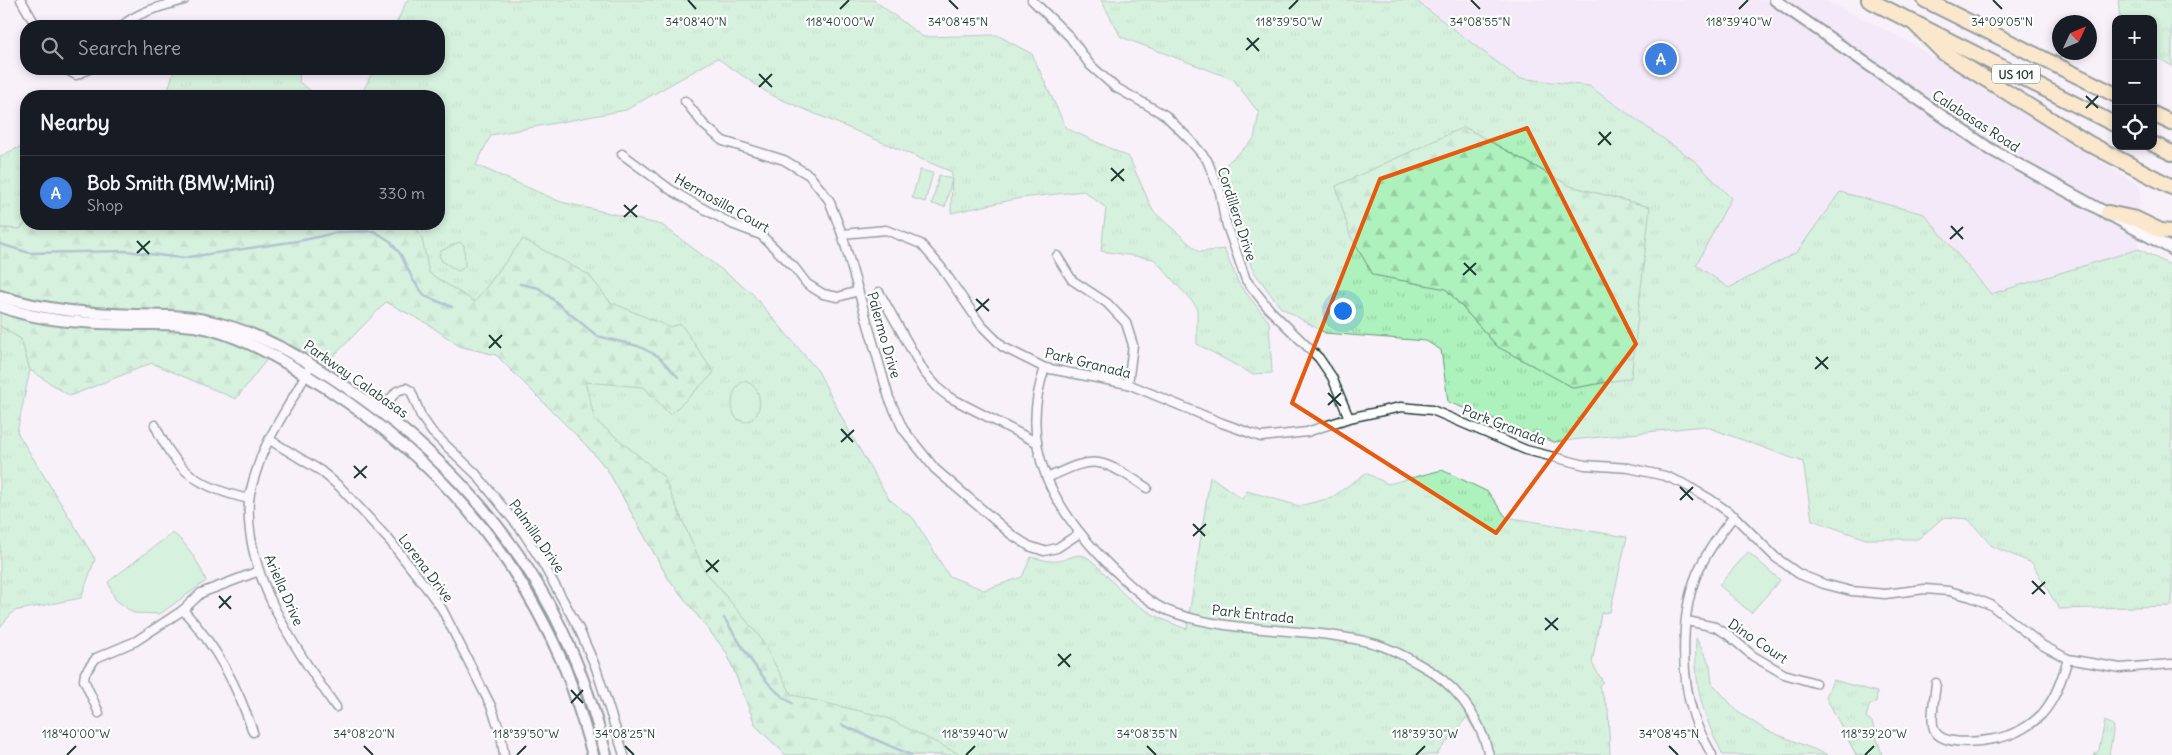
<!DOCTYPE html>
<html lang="en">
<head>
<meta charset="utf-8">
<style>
	:root { --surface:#171b24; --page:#20242c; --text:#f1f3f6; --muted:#9ea1a6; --line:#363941; --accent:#1a73e8 }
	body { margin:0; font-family:Delius,sans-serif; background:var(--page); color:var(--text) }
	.controls { position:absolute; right:15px; top:15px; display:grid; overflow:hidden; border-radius:10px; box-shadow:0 2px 8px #0003 }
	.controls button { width:45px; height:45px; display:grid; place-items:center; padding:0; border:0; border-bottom:1px solid var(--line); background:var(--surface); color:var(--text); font:25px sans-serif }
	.compass { position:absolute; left:2052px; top:15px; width:45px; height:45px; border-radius:50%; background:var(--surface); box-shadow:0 2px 8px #0003; rotate:46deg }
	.you { position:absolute; left:1342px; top:310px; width:18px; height:18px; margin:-12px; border:4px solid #fff; border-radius:50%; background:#1a73e8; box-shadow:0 0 0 8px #1a73e833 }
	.badge { display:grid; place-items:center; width:32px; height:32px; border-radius:50%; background:var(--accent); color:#fff; font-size:16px; font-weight:700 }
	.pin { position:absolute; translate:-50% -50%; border:2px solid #fff; box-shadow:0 1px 5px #0006 }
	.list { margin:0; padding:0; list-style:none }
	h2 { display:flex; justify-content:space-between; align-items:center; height:65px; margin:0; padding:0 20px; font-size:21px }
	h2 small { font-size:16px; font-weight:400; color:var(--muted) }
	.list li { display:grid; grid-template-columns:32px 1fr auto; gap:15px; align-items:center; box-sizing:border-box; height:75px; padding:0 20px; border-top:1px solid var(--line) }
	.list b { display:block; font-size:19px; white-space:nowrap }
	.list p { margin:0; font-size:16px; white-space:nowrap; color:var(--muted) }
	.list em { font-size:16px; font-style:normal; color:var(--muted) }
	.icon { flex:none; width:28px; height:28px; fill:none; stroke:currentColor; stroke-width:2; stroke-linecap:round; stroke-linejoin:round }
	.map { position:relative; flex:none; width:2172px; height:755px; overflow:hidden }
	.search { position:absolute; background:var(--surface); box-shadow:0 2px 8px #0003; left:20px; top:20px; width:425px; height:55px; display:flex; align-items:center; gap:12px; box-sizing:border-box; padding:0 18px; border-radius:20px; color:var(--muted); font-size:19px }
	.panel { position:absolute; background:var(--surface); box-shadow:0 2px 8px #0003; left:20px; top:90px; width:425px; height:140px; border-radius:20px }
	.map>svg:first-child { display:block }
</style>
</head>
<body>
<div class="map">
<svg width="2172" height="755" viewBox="0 0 2172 755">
	<defs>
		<pattern id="grass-tufts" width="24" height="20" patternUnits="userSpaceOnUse" patternTransform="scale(1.25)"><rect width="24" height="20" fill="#adf1bc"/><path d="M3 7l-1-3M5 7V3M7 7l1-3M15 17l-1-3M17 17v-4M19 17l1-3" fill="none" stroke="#94d0a2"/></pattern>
		<pattern id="forest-firs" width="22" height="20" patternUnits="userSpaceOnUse" patternTransform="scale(1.25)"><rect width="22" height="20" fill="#adf1bc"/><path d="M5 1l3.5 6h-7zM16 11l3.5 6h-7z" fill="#94d0a2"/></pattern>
	</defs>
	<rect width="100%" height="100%" fill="#f8f1fa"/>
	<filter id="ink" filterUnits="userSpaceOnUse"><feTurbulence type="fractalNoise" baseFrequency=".02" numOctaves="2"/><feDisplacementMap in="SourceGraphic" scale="10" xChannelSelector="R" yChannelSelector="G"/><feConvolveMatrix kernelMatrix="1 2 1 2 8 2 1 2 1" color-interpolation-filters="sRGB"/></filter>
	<g filter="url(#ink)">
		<path fill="#efe1f5" d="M1415,0H1825L1904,39L2140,186L2139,249L1991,294L1924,214L1840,192L1797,252L1729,288L1696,265L1731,198L1589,86L1518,78Z"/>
		<g fill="url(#grass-tufts)" stroke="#669778" fill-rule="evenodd">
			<path d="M407,0H874L923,37L997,35L1032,54L1066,128L1129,157L1153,211L1199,252L1224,249L1239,284L1269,322L1272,373L1252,374L1197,344V307L1154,259L1101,251L1106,208L1084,191L1021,198L951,213L952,172L771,95L717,58L626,110L491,135L476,165L561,202L662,225L750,291L818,371L850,433L889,499L914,519L949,576L984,590L1022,577L1031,557C1040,559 1049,562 1058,561C1067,560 1075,553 1084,556C1093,558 1116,587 1126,596C1144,611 1164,621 1187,629L1210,476L1242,499L1247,491L1299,506L1331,498L1366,473L1388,484L1442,470L1488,492L1506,517L1627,537L1610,612L1601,613L1592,663L1603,682L1599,686L1608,709L1610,755H1489L1467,717L1436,755H786L756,726L727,653L668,578L607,469L586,445L496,355L459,346L363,224H439V96H347L363,91L374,69H439V26H395Z"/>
			<path d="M1101,0H1415L1518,78L1589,86L1696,162L1731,198L1696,265L1729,288L1797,252L1840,192L1924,214L1991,294L2139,249L2172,266V606L2059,609L2032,563L1992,546L1968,519L1944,517L1918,539H1866L1812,520L1803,462L1704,426L1554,442L1448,402L1441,350L1426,341L1325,333L1280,307L1252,269L1221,169L1254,139L1259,113L1233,79L1121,37ZM1464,127L1570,186L1650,207L1498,347L1446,289Z"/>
			<path d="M2118,0H2172V66L2153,55V19H2120Z"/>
			<path d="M182,69H300L299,82L318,96H166L174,71Z"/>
			<path d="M23,124L26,126V222L20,229L0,228V156L22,146Z"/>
			<path d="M0,326L21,339L30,370L17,432L95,559L81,598L14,611L0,627Z"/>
			<path d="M1696,638L1710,665L1712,683L1738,712L1764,729L1828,755H1723C1701,712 1694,686 1696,638Z"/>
			<path d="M1833,680L1877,692L1876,703L1870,704L1866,717L1872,722L1882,755H1856L1826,697Z"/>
			<path d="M2105,721L2114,726L2109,755H2094L2099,750Z"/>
		</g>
		<g fill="url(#forest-firs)" stroke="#669778">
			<path d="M1464,127L1570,186L1650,207L1631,378L1574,388L1498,347L1446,289L1373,275L1350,235L1336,186Z"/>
			<path d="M26,222V224H113L116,227H133L136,224H415L422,239L429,273L475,302L523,239L589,275L610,302L669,327L681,324L714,373L670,415L644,387L585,382L595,420L663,476L704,570L759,636L792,695L885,717L961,755H786L756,726L727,653L668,578L607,469L586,445L496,355L459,346L428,324L386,302L328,362L281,341L236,399L152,363L70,396L30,370L21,339L0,326V228L20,229Z"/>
		</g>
		<g fill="#adf1bc" stroke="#669778">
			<path d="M920,170L933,173L925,202L912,198Z"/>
			<path d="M939,175L952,179L945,207L932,204Z"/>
			<path d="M459,242L464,245L465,266L462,269L458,271L442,261L439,255L441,251Z"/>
			<path d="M744,381C764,385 765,418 745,422L737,419C728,409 732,386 744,381Z"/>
			<path d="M172,533C185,539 201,567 206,581L160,614L133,613L115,599L108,582Z"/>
			<path d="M1748,552L1780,580L1751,613L1719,585Z"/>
		</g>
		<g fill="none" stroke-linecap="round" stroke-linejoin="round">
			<g stroke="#608fa2" stroke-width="2.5">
				<path d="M0,244L30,253L126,251L182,258L304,240L339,232L374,231L390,241L401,255L413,280L425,296L452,307"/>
				<path d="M520,284L539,288L597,336L638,346L658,356L678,377"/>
				<path d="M724,618C742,645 764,688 792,703"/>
				<path d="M842,725L911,755"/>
			</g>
			<g stroke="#1f3d34" stroke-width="11">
				<g id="street">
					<path d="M21,0L36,26"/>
					<path d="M1032,0L1070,37L1090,65L1115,87L1165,115L1190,140L1207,160L1220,192L1225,220L1246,280L1270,310L1319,358L1332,377L1349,418"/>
					<path d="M122,26C139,11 163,6 184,0"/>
					<path d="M65,69L76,75L89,69"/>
					<path d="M685,101L704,125L723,141L784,160L809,175L829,200L842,234L889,398L903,429L935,469L1012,535L1029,546L1044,551L1057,548L1080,533"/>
					<path d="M622,154L671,190L693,203L732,224L761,235L794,267L807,284L823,294L838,297L858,291"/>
					<path d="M842,234L886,230L921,244L941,267L981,325L1003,347L1045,368L1128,384L1222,423L1261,437L1307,432L1349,418L1401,407L1432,410L1526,450L1585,465L1629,468L1665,476L1682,483L1710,499L1734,516L1775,557L1799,574L1824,584L1851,591L1885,594L1925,589L1949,591L1971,597L1991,605L2042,645L2068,659L2120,668L2172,664"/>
					<path d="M1057,256L1072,280L1107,303L1126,323L1133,345L1128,384"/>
					<path d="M879,292L924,372L940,390L949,397L1036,442"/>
					<path d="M1045,368C1016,449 1056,513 1113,569C1131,586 1150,605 1174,613C1238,635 1307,626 1372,643C1388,647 1403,655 1417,663C1454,682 1479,714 1489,755"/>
					<path d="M308,370C294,399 273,427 261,457C257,470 250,487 249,501C244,575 295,648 336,707"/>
					<path d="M381,410L397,391L406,388L411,391L421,416L432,432L476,474L523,532L542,562L579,629L596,668L624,755"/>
					<path d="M155,425C176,472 200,488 249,499"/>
					<path d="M270,440L321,471L340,487L390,541L429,591L442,609L491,706L501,734L504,755"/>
					<path d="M1047,478C1062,472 1081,460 1099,463C1112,465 1136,480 1147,488"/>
					<path d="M183,610C217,647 237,685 253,732"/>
					<path d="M1687,621L1715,627L1727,634L1753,656L1784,674L1815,683"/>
					<path d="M1936,683C1935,695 1930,719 1934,729C1941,749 1994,741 2009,735C2021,731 2033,723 2042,714C2056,698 2062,678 2068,659"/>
					<path d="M99,713L84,680L85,673L96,658L136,641L183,610L201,593L259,571"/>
					<path d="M1712,755C1706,743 1698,730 1694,717C1680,675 1680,608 1700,567C1709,549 1721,532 1734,516"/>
				</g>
			</g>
			<g stroke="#1f3d34" stroke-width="14">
				<g id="secondary">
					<path d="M1775,0L1990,149L2172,249"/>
					<path d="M0,296C44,311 89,313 135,315C160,316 185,315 209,321C259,332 301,357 343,385C439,449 520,536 567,641C584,678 596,716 606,755"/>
					<path d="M0,306C43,323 90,323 136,324C160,324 185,323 209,329C253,341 291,365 328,389C436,460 513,547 564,666C576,695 584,725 593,755"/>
				</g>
			</g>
			<g stroke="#1f3d34" stroke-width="18">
				<g id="highway">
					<path d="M1869,0L2116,125"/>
					<path d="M1925,0L2116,95"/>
					<path d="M1915,24L1944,53L2088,143L2172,187"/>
					<path d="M2153,114L2172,123"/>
					<path d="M2153,144L2172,153"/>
					<path d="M2108,213L2136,219L2161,231L2172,232"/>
				</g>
			</g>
			<use href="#street" stroke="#fff" stroke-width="8"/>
			<use href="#secondary" stroke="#fff" stroke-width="10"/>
			<use href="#highway" stroke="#fedd96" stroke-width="14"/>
		</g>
	</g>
	<path d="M0 0H2172V755H0ZM1527,128L1636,344L1496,533L1292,403L1380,179Z" fill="#f8f1fa" fill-opacity=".55" fill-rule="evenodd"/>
	<path fill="none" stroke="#e8590c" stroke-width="4" stroke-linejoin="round" d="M1527,128L1636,344L1496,533L1292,403L1380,179Z"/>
	<path fill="none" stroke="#1f3d34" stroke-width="2" d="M688,0L696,9M949,0L958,9M1471,0L1480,9M1993,0L2002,9M840,9L849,0M1289,9L1298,0M1739,9L1748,0M1247,38L1259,51M1246,50L1259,38M759,74L772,87M759,87L772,74M2086,96L2098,108M2086,108L2098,96M1599,132L1611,145M1598,145L1611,132M1111,168L1124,181M1111,181L1124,169M624,205L637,217M624,217L637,205M1951,226L1963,239M1950,239L1963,227M137,241L149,254M137,253L150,241M1464,263L1476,275M1463,275L1476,263M976,299L989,311M976,311L989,299M489,335L501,348M489,348L502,335M1816,357L1828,369M1815,369L1828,357M1328,393L1341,406M1328,405L1341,393M841,429L853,442M841,442L854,430M354,466L366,478M354,478L367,466M1680,487L1693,500M1680,500L1693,487M1193,524L1205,536M1193,536L1206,524M706,560L718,572M706,572L719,560M2032,581L2045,594M2032,594L2045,582M219,596L231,609M219,608L231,596M1545,618L1558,630M1545,630L1558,618M1058,654L1070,667M1058,666L1071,654M571,690L583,703M571,703L583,690M364,746L373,755M625,746L634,755M1147,746L1156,755M1669,746L1678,755M67,755L76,746M517,755L526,746M966,755L975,746M1416,755L1425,746M1865,755L1874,746"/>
	<g text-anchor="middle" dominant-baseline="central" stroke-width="4.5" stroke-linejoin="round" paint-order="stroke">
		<rect fill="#fff" stroke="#627771" stroke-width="1" x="1992" y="64.5" width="48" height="19" rx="4"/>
		<g font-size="12" font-weight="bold" fill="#1f3d34">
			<text x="2016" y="74">US 101</text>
		</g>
		<g font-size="14" fill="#1f3d34" stroke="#fff">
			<text transform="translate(1976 121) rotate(33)">Calabasas Road</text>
			<text transform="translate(722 203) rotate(29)">Hermosilla Court</text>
			<text transform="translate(1237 214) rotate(72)">Cordillera Drive</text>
			<text transform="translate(884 335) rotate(74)">Palermo Drive</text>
			<text transform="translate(1088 363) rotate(14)">Park Granada</text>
			<text transform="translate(356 379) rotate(35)">Parkway Calabasas</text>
			<text transform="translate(1504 425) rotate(21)">Park Granada</text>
			<text transform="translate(537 536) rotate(55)">Palmilla Drive</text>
			<text transform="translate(426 568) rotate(53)">Lorena Drive</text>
			<text transform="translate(284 590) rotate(66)">Ariella Drive</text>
			<text transform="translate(1253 614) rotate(6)">Park Entrada</text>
			<text transform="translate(1758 641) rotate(34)">Dino Court</text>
		</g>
	</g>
	<g font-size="12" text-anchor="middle" fill="#1f3d34" stroke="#fff" stroke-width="4.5" stroke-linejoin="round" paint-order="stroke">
		<text x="840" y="26">118°40'00"W</text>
		<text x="1289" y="26">118°39'50"W</text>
		<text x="1739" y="26">118°39'40"W</text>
		<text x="696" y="26">34°08'40"N</text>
		<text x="958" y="26">34°08'45"N</text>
		<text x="1480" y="26">34°08'55"N</text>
		<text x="2002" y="26">34°09'05"N</text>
		<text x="364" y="738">34°08'20"N</text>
		<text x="625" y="738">34°08'25"N</text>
		<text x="1147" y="738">34°08'35"N</text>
		<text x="1669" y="738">34°08'45"N</text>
		<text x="76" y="738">118°40'00"W</text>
		<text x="526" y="738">118°39'50"W</text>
		<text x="975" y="738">118°39'40"W</text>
		<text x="1425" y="738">118°39'30"W</text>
		<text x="1874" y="738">118°39'20"W</text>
	</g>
</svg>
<div class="controls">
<button>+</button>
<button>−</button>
<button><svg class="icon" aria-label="locate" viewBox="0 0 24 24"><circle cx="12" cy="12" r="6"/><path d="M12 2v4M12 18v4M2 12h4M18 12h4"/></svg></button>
</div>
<svg class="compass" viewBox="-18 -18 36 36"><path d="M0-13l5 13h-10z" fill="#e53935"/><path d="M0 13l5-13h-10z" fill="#9ea1a6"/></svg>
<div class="you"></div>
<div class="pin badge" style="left:1661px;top:59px;background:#3f7fe0">A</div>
<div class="search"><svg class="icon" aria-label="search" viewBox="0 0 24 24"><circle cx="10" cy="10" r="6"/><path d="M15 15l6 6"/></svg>Search here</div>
<section class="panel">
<h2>Nearby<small></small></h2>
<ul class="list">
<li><span class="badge" style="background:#3f7fe0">A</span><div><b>Bob Smith (BMW;Mini)</b><p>Shop</p></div><em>330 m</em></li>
</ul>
</section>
</div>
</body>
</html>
